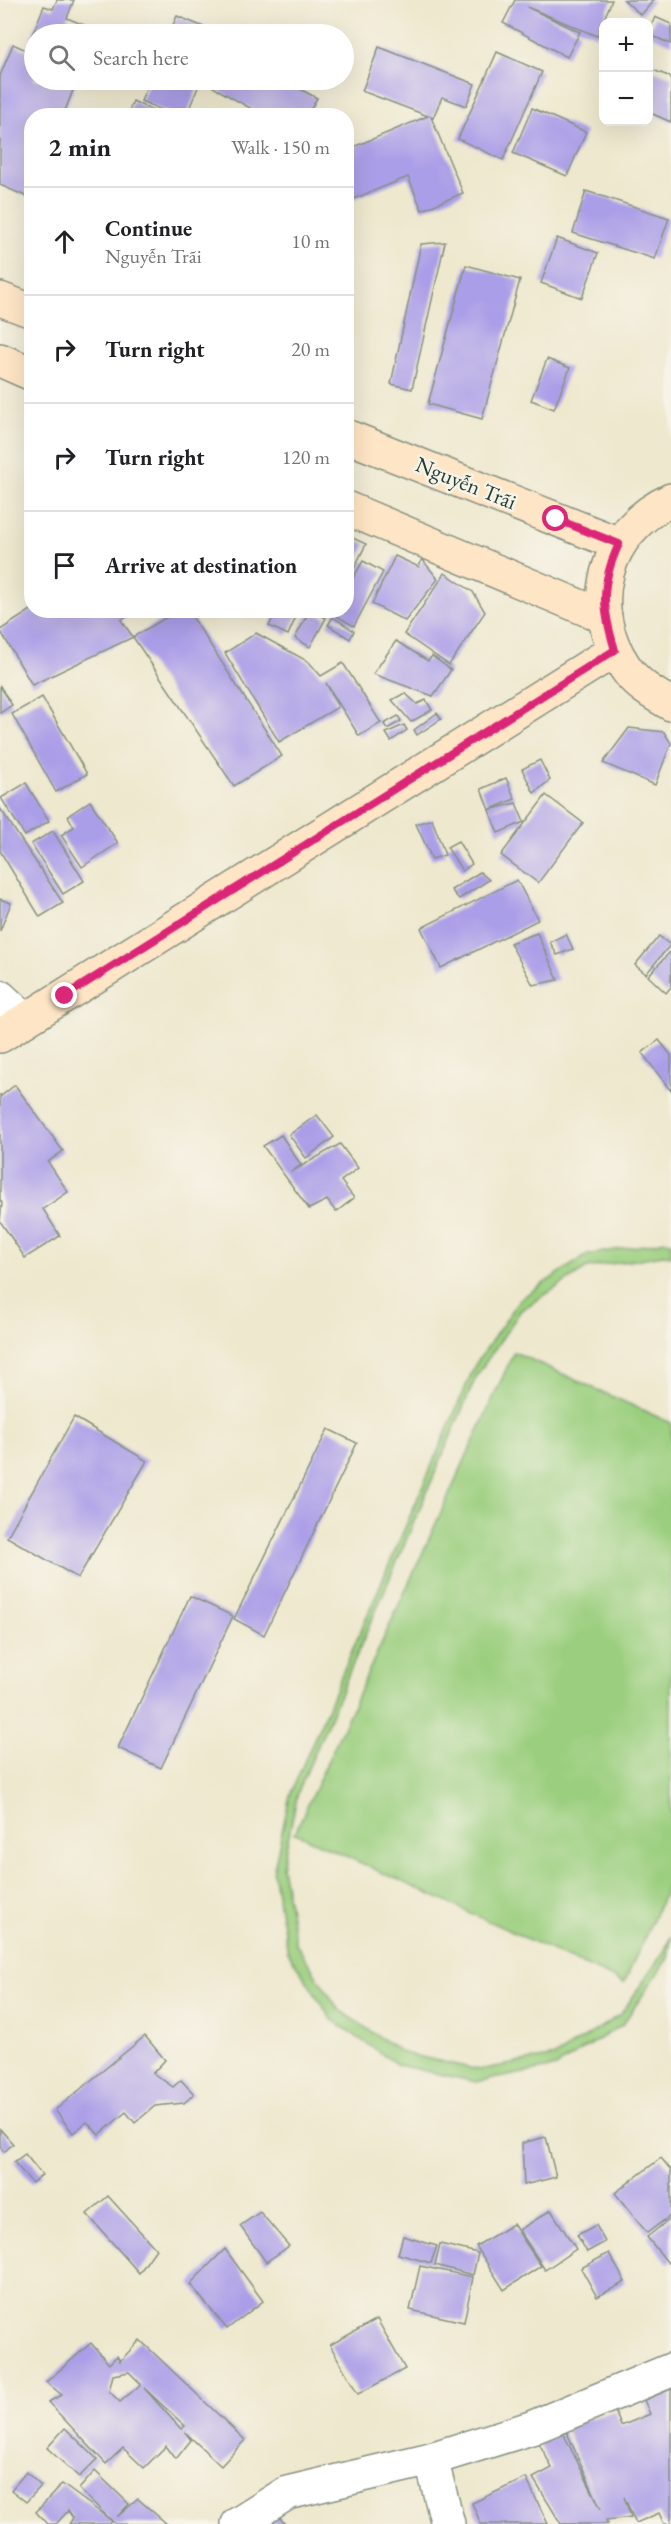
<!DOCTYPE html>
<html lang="en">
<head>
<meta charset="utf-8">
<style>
	:root { --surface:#fff; --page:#f2f2f2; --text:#202124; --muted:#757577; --line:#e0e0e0 }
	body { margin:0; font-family:"EB Garamond",serif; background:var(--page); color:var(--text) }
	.controls { position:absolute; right:18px; top:18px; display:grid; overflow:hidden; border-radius:12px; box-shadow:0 6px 24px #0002 }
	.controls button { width:54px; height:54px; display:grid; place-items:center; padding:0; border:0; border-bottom:2px solid var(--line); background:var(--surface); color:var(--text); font:30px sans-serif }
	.stop { position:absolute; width:18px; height:18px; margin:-14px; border:4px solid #db2777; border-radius:50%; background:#fff }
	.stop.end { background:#db2777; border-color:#fff; box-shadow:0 2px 6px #0008 }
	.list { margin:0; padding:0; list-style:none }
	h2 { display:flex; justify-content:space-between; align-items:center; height:78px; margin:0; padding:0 24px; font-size:26px }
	h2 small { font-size:20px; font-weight:400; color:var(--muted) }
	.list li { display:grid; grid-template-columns:39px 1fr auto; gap:18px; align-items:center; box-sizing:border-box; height:108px; padding:0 24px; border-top:2px solid var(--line) }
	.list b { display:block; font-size:22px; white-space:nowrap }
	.list p { margin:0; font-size:20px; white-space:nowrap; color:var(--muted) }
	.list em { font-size:20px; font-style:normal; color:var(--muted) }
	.icon { flex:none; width:33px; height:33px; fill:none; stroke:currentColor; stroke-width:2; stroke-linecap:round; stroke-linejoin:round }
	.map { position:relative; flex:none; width:671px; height:2524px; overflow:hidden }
	.search { position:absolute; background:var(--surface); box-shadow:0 6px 24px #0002; left:24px; top:24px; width:330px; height:66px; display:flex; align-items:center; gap:15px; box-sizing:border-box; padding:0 21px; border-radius:33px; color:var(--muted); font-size:22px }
	.panel { position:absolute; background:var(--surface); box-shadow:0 6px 24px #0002; left:24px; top:108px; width:330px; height:510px; border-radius:24px }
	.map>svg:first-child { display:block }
</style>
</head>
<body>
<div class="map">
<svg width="671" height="2524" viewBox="0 0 671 2524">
	<rect width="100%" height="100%" fill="#f7f3e8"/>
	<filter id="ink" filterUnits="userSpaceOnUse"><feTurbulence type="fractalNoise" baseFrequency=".0167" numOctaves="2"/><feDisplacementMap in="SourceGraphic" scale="12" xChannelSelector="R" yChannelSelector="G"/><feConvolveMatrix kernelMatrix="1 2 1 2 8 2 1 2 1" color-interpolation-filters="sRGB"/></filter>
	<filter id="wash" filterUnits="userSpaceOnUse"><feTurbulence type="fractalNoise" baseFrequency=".008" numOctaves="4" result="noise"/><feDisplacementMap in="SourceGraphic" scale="24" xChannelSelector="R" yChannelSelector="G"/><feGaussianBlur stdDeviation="1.35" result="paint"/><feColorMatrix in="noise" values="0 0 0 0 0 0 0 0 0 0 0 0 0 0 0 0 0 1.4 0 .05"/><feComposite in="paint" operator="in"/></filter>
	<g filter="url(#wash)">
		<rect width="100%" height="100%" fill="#eee8ce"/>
		<g fill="#9bcf7f" stroke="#5d865a" stroke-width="1.5">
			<path d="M666,1241L671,1242V1256L663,1255L587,1268L521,1310L477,1375L298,1792L282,1867L296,1944L338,2009L403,2053L479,2070L556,2056L621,2014L665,1950L671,1936L668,1958L623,2024L556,2067L476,2082L398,2065L331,2019L288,1952L273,1873L290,1795L475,1365L520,1299L587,1255Z"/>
			<path d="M514,1352L671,1423V1879L624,1983L295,1833Z"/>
		</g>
		<g id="blocks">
			<g fill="#ab9ee8" fill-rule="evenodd">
				<path d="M57,0H74L67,18L96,30L94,34H34V80H77L63,116H32L30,198L0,185V76L13,44L26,50L44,6L53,9Z"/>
				<path d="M515,0H612L597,36L527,7L580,32L567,57L503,23Z"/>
				<path d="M624,0H654L641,15Z"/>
				<path d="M177,16L221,34H169Z"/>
				<path d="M655,17L671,24V44L648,34Z"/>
				<path d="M379,47L475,84L466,106L442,97L433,118L431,117L463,193L422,210L408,177L351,200L346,189V150L428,116L362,91Z"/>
				<path d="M497,52L542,72L503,160L458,139Z"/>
				<path d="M648,68L671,77V122L648,112Z"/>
				<path d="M150,80H201L186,116H176L141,101Z"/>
				<path d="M218,80H283L317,98L307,116H264L213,87Z"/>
				<path d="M133,101L163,116H127Z"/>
				<path d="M532,108L586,132L567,176L513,153Z"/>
				<path d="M586,191L669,218L655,259L573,233Z"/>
				<path d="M557,238L598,253L582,298L541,283Z"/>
				<path d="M445,242L412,389L391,384L421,244Z"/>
				<path d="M466,265L520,280L482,419L428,404Z"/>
				<path d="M547,359L570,368L554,409L531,400Z"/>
				<path d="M346,535L366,544L346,585Z"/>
				<path d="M395,556L419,567L422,559L438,579L405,621L372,604Z"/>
				<path d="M363,561L383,572L354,626L333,614L335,610H346V590Z"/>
				<path d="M445,573L473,592L485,612L449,665L404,634Z"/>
				<path d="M31,610H136L121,620L133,637L179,610H188L282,756L234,786L133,637L32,685L0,630Z"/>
				<path d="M277,610H299L288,635L269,626Z"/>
				<path d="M310,610L326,618L310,647L295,638Z"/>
				<path d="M333,617L354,631L350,639L328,625Z"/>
				<path d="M256,633L309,662L321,676L343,663L381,723L359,736L326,683L338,707L279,742L225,653Z"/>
				<path d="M396,641L428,661L432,656L451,670L433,696L373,674Z"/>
				<path d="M0,686L12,705L0,713Z"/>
				<path d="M405,693L417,704L426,700L432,710L411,722L392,700Z"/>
				<path d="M42,697L87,774L56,792L12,714Z"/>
				<path d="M437,713L441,719L417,735L414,730Z"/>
				<path d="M398,716L401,721L387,729L384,724Z"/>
				<path d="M404,725L407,730L391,741L386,733Z"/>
				<path d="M629,728L664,732L671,743L655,785L603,763Z"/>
				<path d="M540,760L550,780L534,793L522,769Z"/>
				<path d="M506,778L515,799L489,810L481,789Z"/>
				<path d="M26,783L49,821L25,836L1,798Z"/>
				<path d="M546,795L583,823L538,883L501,855Z"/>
				<path d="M90,801L118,843L82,867L61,835L74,827L68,816Z"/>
				<path d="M516,803L524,822L498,833L489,810Z"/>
				<path d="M0,808L63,903L40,917L0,851Z"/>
				<path d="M432,819L445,855L432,859L416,824Z"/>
				<path d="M53,831L84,881L63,894L31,844Z"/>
				<path d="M458,841L472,864L462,871L447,847Z"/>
				<path d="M480,872L489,880L459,899L451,890Z"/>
				<path d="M517,880L538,920L441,968L421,928Z"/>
				<path d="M0,899L11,903L0,931Z"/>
				<path d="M537,933L558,980L533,985L510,943Z"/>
				<path d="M566,934L573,949L557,955L550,942Z"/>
				<path d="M659,936L670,945L646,974L635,965Z"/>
				<path d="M671,951V987L666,993L648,976Z"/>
				<path d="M659,1040L671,1055V1091L642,1053Z"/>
				<path d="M15,1085L63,1151L48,1162L68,1192L43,1209L60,1236L25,1258L0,1221L2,1203L0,1200V1094L1,1096Z"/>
				<path d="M317,1115L334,1137L306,1158L289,1135Z"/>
				<path d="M281,1135L301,1165L291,1172L340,1144L358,1168L341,1181L354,1198L336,1212L327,1200L309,1209L263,1146Z"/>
				<path d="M74,1417L147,1461L78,1578L7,1537Z"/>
				<path d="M328,1429L357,1443L264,1635L234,1619Z"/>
				<path d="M190,1596L233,1616L161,1768L118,1748Z"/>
				<path d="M145,2036L165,2060L153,2073L173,2087L181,2080L194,2094L184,2103L155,2106L135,2123L126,2112L99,2135L87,2122L73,2133L55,2110Z"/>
				<path d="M0,2129L13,2144L4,2152L0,2147Z"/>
				<path d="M546,2137L556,2177L524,2185L522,2143Z"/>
				<path d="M25,2154L42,2175L32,2183L14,2162Z"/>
				<path d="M661,2158L671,2170V2215L647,2233L615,2193Z"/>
				<path d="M108,2196L156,2249L139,2273L87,2214Z"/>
				<path d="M551,2210L576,2249L545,2270L519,2230Z"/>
				<path d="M260,2212L289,2246L266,2262L240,2226Z"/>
				<path d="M671,2218V2261L668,2263L647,2237Z"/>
				<path d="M513,2224L541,2266L504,2290L476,2246Z"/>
				<path d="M596,2225L605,2242L587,2252L577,2235Z"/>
				<path d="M403,2236L437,2246L431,2263L398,2254Z"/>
				<path d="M440,2244L478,2253L473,2275L435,2265Z"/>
				<path d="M225,2249L263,2301L227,2329L190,2284Z"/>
				<path d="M609,2253L625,2282L597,2297L581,2268Z"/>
				<path d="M420,2266L473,2277L464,2322L410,2310Z"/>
				<path d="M377,2319L405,2369L358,2394L330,2345Z"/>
				<path d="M140,2340L245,2440L221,2466L185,2432L191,2440L176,2459L166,2446L144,2468L123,2448L106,2464L48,2402L62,2395L46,2382L91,2343L109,2364L117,2356L120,2361ZM129,2372L141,2384L120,2402L109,2391L113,2375ZM144,2388L185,2426L181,2429Z"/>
				<path d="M671,2389V2524H664L659,2513L636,2523L624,2497L631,2517L606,2520L608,2524H561L533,2478L552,2468L537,2439L560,2427L601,2509L564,2426L615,2411L621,2426L650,2414L644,2400Z"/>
				<path d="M65,2428L97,2459L79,2477L47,2448Z"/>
				<path d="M95,2471L129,2504L117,2517L138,2499L167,2524H115L112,2521L110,2524H69L73,2518L68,2511L56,2524H47L36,2512L62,2484L112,2521L79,2489Z"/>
				<path d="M26,2472L41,2486L26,2502L11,2490Z"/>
				<path d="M526,2478L548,2524H481L472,2503Z"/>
				<path d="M270,2507L285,2524H256Z"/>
			</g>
		</g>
	</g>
	<g filter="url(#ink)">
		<use href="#blocks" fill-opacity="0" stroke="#869281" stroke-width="1.5"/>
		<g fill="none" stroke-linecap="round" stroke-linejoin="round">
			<g stroke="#869281" stroke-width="36">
				<g id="street">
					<path d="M0,997L25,1020"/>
					<path d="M431,2459L448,2524"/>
					<path d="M238,2524L287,2493L431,2459L531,2428L671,2370"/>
				</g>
			</g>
			<g stroke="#869281" stroke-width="36">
				<g id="secondary">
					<path d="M0,299L32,311"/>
					<path d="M0,360L32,374"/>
					<path d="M346,436L619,544"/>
					<path d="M671,500C605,530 583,606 625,667C636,684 653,694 671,704"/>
					<path d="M346,508L605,617"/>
					<path d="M0,1036L615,650"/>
				</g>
			</g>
			<use href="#street" stroke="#fff" stroke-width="33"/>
			<use href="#secondary" stroke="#fee5c5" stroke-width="33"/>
		</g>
	</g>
	<g fill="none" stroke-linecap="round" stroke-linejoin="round" filter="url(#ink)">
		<path stroke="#db2777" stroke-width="8" d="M65,996L615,650C602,608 600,585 619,544L556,519"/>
	</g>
	<g text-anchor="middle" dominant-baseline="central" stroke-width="5" stroke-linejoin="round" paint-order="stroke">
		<g font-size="22" fill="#1f3d34" stroke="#f7f3e8">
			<text transform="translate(466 483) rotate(22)">Nguyễn Trãi</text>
		</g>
	</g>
</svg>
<div class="controls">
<button>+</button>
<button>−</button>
</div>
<div class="stop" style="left:556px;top:519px"></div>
<div class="stop end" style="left:65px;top:996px"></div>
<div class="search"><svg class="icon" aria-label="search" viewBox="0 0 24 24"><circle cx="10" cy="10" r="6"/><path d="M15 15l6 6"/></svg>Search here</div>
<section class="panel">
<h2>2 min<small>Walk · 150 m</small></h2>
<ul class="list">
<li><svg class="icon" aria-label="ahead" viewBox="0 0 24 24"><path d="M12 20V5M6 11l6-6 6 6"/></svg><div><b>Continue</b><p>Nguyễn Trãi</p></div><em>10 m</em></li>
<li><svg class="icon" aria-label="right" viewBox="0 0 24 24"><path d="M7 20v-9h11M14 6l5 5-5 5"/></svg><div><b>Turn right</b></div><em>20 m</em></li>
<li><svg class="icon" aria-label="right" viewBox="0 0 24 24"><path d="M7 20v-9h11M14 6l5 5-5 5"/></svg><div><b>Turn right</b></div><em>120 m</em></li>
<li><svg class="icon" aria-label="arrive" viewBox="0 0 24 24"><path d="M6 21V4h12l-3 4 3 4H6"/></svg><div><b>Arrive at destination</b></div></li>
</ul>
</section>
</div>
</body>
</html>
